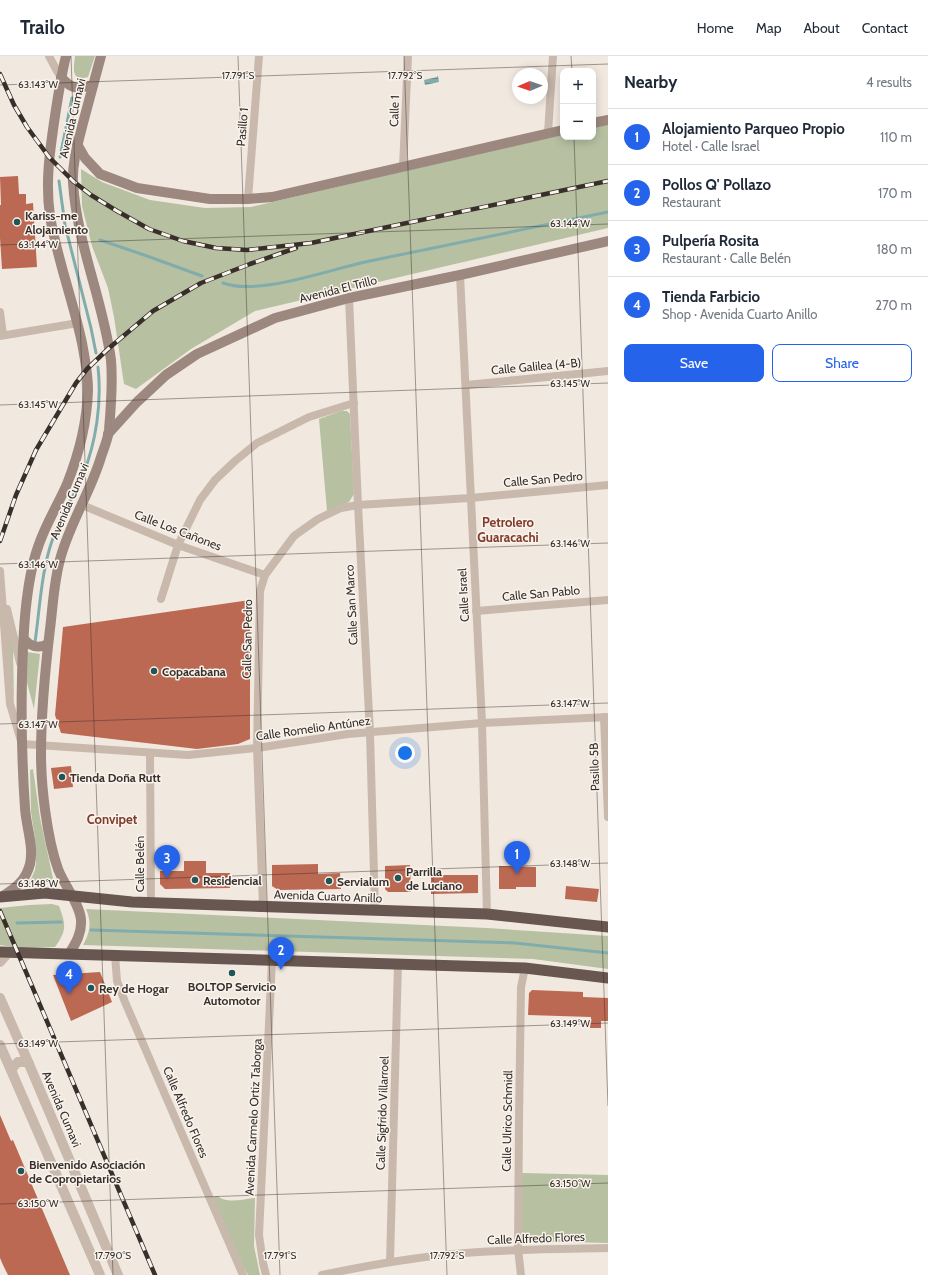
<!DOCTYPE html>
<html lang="en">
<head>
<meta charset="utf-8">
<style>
	:root { --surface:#fff; --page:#f6f6f7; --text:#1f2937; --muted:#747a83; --line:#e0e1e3; --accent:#2563eb }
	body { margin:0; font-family:Cabin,sans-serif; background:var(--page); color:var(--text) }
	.controls { position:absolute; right:12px; top:12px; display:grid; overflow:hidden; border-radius:8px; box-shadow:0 2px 10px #0003 }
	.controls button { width:36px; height:36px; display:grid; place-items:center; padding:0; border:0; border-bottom:1px solid var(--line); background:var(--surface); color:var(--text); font:20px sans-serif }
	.compass { position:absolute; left:512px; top:12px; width:36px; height:36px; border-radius:50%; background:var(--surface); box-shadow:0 2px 10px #0003; rotate:268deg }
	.you { position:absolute; left:405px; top:697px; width:14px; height:14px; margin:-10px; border:3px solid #fff; border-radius:50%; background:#1a73e8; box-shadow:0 0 0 6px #1a73e833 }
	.badge { display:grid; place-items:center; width:26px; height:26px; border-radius:50%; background:var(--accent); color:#fff; font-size:13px; font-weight:700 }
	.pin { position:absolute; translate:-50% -33px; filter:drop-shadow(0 1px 2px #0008) }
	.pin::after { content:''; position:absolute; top:21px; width:14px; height:12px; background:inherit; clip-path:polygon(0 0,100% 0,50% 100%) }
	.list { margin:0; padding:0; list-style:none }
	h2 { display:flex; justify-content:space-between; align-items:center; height:52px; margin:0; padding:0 16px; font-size:17px }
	h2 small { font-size:13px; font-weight:400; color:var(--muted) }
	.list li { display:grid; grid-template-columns:26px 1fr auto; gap:12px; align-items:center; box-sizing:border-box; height:56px; padding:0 16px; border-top:1px solid var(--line) }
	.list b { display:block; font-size:15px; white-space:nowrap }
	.list p { margin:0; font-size:13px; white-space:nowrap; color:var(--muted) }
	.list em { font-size:13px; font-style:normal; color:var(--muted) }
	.actions { display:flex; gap:8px; padding:12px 16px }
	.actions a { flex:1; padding:9px 0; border:1px solid var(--accent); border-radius:8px; text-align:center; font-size:14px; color:var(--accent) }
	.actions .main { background:var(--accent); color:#fff }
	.map { position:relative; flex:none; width:608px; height:1219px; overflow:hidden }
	header { display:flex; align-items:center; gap:24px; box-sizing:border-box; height:56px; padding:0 20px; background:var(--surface); border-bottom:1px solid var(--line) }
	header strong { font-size:19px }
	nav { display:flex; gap:22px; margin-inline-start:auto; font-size:14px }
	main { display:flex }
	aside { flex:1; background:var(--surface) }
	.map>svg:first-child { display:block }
</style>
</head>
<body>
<header>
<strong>Trailo</strong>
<nav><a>Home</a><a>Map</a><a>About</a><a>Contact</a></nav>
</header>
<main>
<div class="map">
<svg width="608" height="1219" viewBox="0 0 608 1219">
	<defs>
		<pattern id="water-rules" width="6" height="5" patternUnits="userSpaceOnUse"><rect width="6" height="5" fill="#81acac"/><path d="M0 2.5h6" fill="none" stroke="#6b8c8c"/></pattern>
	</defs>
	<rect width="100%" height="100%" fill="#f1e9e0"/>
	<g fill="#b7c0a1">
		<path d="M75,0H95L88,21C70,26 74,11 75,0Z"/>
		<path d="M608,67V172L255,255L191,293L136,333L124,328L114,261L108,232L92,190L82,150L81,113L102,126L150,144L205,152L251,151L563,78V81H593V71Z"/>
		<path d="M341,355H347L350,358L354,438L349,446L327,455L319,363Z"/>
		<path d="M6,566L13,593L14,646Z"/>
		<path d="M27,596L40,598L34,653L26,623Z"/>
		<path d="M33,713L40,762L54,827L26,828L31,823L35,814L36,806L35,783L31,756L30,714Z"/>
		<path d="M52,848L59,850C66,869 67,874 55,891L20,892L0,889V852L29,849Z"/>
		<path d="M86,853L487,872L608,880V913L533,903L83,889C90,876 92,867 86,853Z"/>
		<path d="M522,1117L608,1119V1187L529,1185L525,1183L522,1177Z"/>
		<path d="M218,1140C226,1148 244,1143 255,1142L254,1190L260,1219H248L242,1208L213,1141Z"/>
	</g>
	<path fill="url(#water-rules)" d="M437,20H438L439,26L425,29L424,24L437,21Z"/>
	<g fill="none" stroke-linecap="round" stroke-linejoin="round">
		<g stroke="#81acac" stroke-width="3">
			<path d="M60,101L72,42"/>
			<path d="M59,125L65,169L91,272L96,297"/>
			<path d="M100,184L147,200L202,220"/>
			<path d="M223,227C258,240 328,214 365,206C446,189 527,172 608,156"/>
			<path d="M35,586C40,552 41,515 53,482C61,460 74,440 83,419C96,386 102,347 98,311"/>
			<path d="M17,867L61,866"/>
			<path d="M91,874L515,887L608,897"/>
		</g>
	</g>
	<g fill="#bc6953">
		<path d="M18,120L19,138H26V148L33,147L37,211L2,213L0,182V149H1L0,121Z"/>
		<path d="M250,544V683L238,688L197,693L61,677L55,659L63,571Z"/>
		<path d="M71,710L73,731L54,733L51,712Z"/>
		<path d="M184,805H206V817H230V832L165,833L160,828V815H184Z"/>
		<path d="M318,808V818L340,817L341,833L278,834L272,830V809Z"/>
		<path d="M410,809L411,836H388L385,833V810Z"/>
		<path d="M499,810L536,811V831H516V833H499Z"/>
		<path d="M431,819H478V837L431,838Z"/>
		<path d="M566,830L599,833L597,846L565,843Z"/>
		<path d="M100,916L112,946L71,965L53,919Z"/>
		<path d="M532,934L583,936V941L608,942V965H601V972H590L591,961L528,959L529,937Z"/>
		<path d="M0,1059L11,1085L13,1084L70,1219H8L3,1209L0,1202Z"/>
	</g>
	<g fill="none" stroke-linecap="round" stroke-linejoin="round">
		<g stroke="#c9b9ad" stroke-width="8">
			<path d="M49,0L57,15L61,21"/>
			<path d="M548,77L553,0"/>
			<path d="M403,111L408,0"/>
			<path d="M248,143L259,0"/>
			<path d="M460,219L482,667L487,858"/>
			<path d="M349,242L358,449L370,677L375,854"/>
			<path d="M0,256L3,279"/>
			<path d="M0,280L78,267"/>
			<path d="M466,329L608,315"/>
			<path d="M82,449L178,489L265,519"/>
			<path d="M0,515L10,648L22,688L188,699L257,692L348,678L482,667L608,661"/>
			<path d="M161,543L178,489L200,444L215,424L235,405L257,387L309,361L354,347"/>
			<path d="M7,553L20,607"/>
			<path d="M476,555L608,544"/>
			<path d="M604,661L608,761"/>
			<path d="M150,697L151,847"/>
			<path d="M263,851L257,692L260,535L265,519L294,480L318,463L341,452L358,449L470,442L608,429"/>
			<path d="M115,899L117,925L125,946L243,1219"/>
			<path d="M390,1206L398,907"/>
			<path d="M266,1219L263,1207L259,1179L272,904"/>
			<path d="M322,1219C365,1210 409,1202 453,1198C505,1193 556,1193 608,1192"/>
			<path d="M521,1219L518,1193L519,1065L521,931L525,912"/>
		</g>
		<g stroke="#c9b9ad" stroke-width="10">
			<path d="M0,906L9,896"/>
			<path d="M0,942L29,1008L118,1219"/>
			<path d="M0,989L100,1219"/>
			<path d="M12,1015L13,1011L18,1006H26L29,1008"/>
		</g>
		<g stroke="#9c887e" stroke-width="10">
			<path d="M61,21C72,34 77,33 93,29"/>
			<path d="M593,67L608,64"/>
			<path d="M77,88L85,102L100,118L137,132L210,143H248L272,141L563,74"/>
			<path d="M108,378L137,346L166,319L197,298L275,262L349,242L460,219L608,185"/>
			<path d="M24,583C31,591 38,593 48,588"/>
			<path d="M3,840C16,832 26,824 30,808C34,790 26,770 25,752C22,708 21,664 22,621C23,582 25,528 38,491C45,469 58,449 67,428C79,398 87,367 88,334C88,318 85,303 82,287C73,244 57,203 50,160C45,126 50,94 55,60C58,40 61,20 66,0"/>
			<path d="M69,898C76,887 82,877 81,864C80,848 64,829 58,813C47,782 41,731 41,698C41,657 45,615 50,573C53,549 54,523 61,500C71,465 91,435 101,401C104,392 108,383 109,374C111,351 113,327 111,304C103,244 77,188 73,127C72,107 78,87 83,67C89,45 95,23 101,0"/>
		</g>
		<g stroke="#685750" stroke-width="11">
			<path d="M0,841L45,837L132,846L487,858L608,871"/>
			<path d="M0,896L525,912L608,922"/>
		</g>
		<g stroke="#382f2b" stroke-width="4.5">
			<g id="rail">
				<path d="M0,18L14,49L27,71L49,101L73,125L91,139L117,155L149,173L183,185L216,192L247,194L311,187L608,125"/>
				<path d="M0,485L16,439L36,394L76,327L87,313L108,293L153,255L201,227L250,208L296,192"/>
				<path d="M0,855L155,1219"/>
			</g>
		</g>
		<use href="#rail" stroke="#f9f3ed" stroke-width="3" stroke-dasharray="9" stroke-linecap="butt"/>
	</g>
	<path fill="none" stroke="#382f2b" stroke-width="1" stroke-opacity="0.45" d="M71,0L113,1219M238,0L280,1219M404,0L447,1219M571,0L572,15M0,29L608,8M574,81L608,1050M0,189L608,168M0,349L608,327M0,508L608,487M0,668L608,647M0,828L608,807M0,988L608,967M0,1148L608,1127"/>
	<g fill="#235556" stroke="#f9f3ed" stroke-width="1.5">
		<circle cx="17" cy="166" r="4"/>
		<circle cx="154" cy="615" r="4"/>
		<circle cx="62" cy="721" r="4"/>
		<circle cx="398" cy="822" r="4"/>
		<circle cx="195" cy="824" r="4"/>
		<circle cx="329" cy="825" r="4"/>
		<circle cx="232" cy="917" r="4"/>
		<circle cx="91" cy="932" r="4"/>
		<circle cx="21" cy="1115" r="4"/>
	</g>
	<g text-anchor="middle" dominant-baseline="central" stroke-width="3" stroke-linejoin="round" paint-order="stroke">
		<g font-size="12" fill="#382f2b" stroke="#f9f3ed">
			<text transform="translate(394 55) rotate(-88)">Calle 1</text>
			<text transform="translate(72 62) rotate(-77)">Avenida Cumavi</text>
			<text transform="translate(242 71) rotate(-85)">Pasillo 1</text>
			<text transform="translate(338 233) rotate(-14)">Avenida El Trillo</text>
			<text transform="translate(536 310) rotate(-5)">Calle Galilea (4-B)</text>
			<text transform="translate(543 423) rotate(-5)">Calle San Pedro</text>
			<text transform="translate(69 445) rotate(-67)">Avenida Cumavi</text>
			<text transform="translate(178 474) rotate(21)">Calle Los Cañones</text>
			<text transform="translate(541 537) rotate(-5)">Calle San Pablo</text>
			<text transform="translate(463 539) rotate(-93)">Calle Israel</text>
			<text transform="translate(351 549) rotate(-93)">Calle San Marco</text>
			<text transform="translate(247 583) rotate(-89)">Calle San Pedro</text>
			<text transform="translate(313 672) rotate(-8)">Calle Romelio Antúnez</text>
			<text transform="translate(594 711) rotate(-92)">Pasillo 5B</text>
			<text transform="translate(139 808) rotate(-90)">Calle Belén</text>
			<text transform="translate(328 840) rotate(2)">Avenida Cuarto Anillo</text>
			<text transform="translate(62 1053) rotate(67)">Avenida Cumavi</text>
			<text transform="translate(186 1056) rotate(67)">Calle Alfredo Flores</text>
			<text transform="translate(382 1057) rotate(-88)">Calle Sigfrido Villarroel</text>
			<text transform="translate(253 1061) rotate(-87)">Avenida Carmelo Ortiz Taborga</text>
			<text transform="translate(507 1065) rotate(-89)">Calle Ulrico Schmidl</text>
			<text transform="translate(536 1182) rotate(-2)">Calle Alfredo Flores</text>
		</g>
		<g font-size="12" font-weight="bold" fill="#382f2b" stroke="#f9f3ed" text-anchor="start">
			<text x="25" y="159">Kariss-me<tspan x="25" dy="14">Alojamiento</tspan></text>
			<text x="162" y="615">Copacabana</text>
			<text x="70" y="721">Tienda Doña Rutt</text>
			<text x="406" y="815">Parrilla<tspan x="406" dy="14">de Luciano</tspan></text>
			<text x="203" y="824">Residencial</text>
			<text x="337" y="825">Servialum</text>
			<text x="232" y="930" text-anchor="middle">BOLTOP Servicio<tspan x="232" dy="14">Automotor</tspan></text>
			<text x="99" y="932">Rey de Hogar</text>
			<text x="29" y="1108">Bienvenido Asociación<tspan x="29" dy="14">de Copropietarios</tspan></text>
		</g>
		<g font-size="13" font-weight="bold" fill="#803b2a" stroke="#f9f3ed">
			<text x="508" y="466">Petrolero<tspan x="508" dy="15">Guaracachi</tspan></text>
			<text x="112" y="763">Convipet</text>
		</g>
	</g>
	<g font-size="10" text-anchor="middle" fill="#382f2b" stroke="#f9f3ed" stroke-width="3" stroke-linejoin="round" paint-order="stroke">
		<text x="238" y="23">17.791°S</text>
		<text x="405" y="23">17.792°S</text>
		<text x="38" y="32">63.143°W</text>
		<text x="570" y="171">63.144°W</text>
		<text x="38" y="192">63.144°W</text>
		<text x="570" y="331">63.145°W</text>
		<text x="38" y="352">63.145°W</text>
		<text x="570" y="491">63.146°W</text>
		<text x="38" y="512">63.146°W</text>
		<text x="570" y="651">63.147°W</text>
		<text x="38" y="672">63.147°W</text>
		<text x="570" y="811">63.148°W</text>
		<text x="38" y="831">63.148°W</text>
		<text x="570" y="971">63.149°W</text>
		<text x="38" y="991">63.149°W</text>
		<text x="570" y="1131">63.150°W</text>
		<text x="38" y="1151">63.150°W</text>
		<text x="113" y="1203">17.790°S</text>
		<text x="280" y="1203">17.791°S</text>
		<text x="447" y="1203">17.792°S</text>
	</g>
</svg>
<div class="controls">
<button>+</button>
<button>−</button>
</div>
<svg class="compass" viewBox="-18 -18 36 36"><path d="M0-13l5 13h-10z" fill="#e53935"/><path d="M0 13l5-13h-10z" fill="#747a83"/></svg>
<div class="you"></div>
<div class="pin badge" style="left:517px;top:818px">1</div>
<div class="pin badge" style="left:281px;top:914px">2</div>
<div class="pin badge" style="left:167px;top:822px">3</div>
<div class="pin badge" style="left:69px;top:938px">4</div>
</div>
<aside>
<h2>Nearby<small>4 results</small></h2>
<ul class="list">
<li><span class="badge">1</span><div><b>Alojamiento Parqueo Propio</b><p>Hotel · Calle Israel</p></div><em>110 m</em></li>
<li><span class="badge">2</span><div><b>Pollos Q' Pollazo</b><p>Restaurant</p></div><em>170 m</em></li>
<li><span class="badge">3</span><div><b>Pulpería Rosita</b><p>Restaurant · Calle Belén</p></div><em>180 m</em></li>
<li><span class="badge">4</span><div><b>Tienda Farbicio</b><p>Shop · Avenida Cuarto Anillo</p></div><em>270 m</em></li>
</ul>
<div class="actions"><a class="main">Save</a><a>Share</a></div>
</aside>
</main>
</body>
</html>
